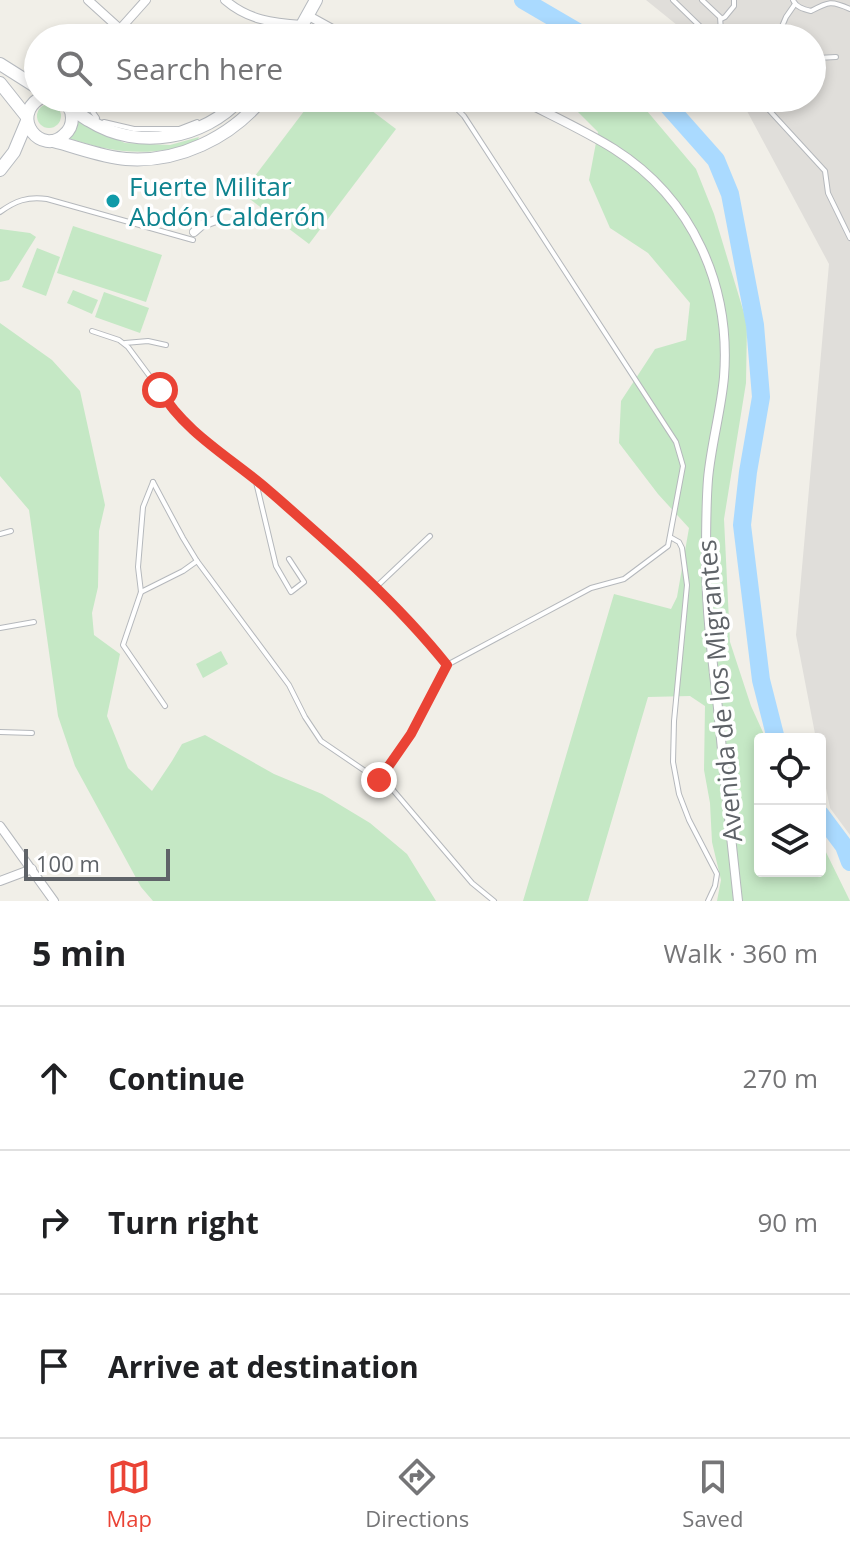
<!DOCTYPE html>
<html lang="en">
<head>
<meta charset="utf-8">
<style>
	:root { --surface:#fff; --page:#f2f2f2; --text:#202124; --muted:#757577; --line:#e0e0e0; --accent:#ea4335 }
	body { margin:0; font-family:"Open Sans",sans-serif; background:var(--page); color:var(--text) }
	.controls { position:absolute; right:24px; bottom:24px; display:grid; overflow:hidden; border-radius:8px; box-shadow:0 4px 12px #0003 }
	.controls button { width:72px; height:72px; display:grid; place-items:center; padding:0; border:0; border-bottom:2px solid var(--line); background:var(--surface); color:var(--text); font:40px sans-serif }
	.scale { position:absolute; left:24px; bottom:20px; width:146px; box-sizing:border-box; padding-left:8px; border:4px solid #5f6368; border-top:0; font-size:22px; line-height:28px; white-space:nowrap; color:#5f6368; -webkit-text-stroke:6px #fff; paint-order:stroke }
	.stop { position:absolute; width:24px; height:24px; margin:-18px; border:6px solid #ea4335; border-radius:50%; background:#fff }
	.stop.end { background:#ea4335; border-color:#fff; box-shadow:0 2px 8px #0008 }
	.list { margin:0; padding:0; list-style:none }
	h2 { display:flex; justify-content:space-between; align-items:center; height:104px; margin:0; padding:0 32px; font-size:34px }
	h2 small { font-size:26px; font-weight:400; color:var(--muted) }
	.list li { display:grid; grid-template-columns:52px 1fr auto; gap:24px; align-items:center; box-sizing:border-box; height:144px; padding:0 32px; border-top:2px solid var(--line) }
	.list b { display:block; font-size:30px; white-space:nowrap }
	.list em { font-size:26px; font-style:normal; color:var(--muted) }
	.icon { flex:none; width:44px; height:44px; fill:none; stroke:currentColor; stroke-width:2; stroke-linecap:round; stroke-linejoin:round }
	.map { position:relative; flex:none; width:850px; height:901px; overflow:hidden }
	.search { position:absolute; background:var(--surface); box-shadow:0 4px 12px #0003; left:24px; right:24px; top:24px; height:88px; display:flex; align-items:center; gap:20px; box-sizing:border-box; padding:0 28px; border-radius:44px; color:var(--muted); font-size:30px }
	.sheet { height:536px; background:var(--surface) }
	nav { display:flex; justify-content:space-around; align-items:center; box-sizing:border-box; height:112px; border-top:2px solid var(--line); background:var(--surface); font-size:22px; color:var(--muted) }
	nav a { display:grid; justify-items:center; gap:4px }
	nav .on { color:var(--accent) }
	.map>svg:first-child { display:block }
</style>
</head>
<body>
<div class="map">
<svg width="850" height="901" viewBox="0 0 850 901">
	<rect width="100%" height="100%" fill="#f1efe8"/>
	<path fill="#e0deda" d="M646,0H850V835L830,808L820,758V739H816L796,635L829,264L740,98H812V38H693Z"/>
	<g fill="#c5e8c5">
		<path d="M314,98H355L396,129L309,244L242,193Z"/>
		<path d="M564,98H630L647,111L696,169L714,214L747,323L746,383L724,519L730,642L751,706L766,739H760V871H820V840L850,901H717L721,880L712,842L710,803L704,770L705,706L690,696L648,697L588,901H523L614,594L671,609L677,597L689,528L658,494L619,443L621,401L655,349L686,340L690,303L648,253L610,228L589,180L598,132Z"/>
		<circle cx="49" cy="116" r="12"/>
		<path d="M77,121L125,143L170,145L199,137L197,142C151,158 113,153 68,138Z"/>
		<path d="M73,226L162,255L146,302L57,273Z"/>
		<path d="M0,229L30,233L36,237L9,280L0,282Z"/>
		<path d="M37,248L60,257L46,296L22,287Z"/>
		<path d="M73,290L98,300L92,314L67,303Z"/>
		<path d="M104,292L149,308L140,333L95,317Z"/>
		<path d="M0,323L52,360L80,391L105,505L99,531L98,587L92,613L94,635L120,654L107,716L128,768L152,791L172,761L182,744L205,735L274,774L322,794L370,823L407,854L436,901H153L141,887L75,766L58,716L29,510L0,476Z"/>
		<path d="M221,651L228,664L203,678L196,664Z"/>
	</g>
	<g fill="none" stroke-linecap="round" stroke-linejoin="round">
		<g stroke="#aadaff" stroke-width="18">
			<path d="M523,0L588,38"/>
			<path d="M661,98L716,160L730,194L755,325L761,397L748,472L742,525L761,680L776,739"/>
			<path d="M820,814L844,846L850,862"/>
		</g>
		<g stroke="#b5b8bc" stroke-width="6">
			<g id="lane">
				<path d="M673,0L710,36L717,35L721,31L720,17L702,0"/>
				<path d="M793,0C796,7 803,9 811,11C828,2 831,0 850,9"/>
				<path d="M721,19L725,17L734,6V0"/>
				<path d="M777,38L786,17L795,4"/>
				<path d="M812,56L817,58L836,57"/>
				<path d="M83,98L97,118"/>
				<path d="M152,98L166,104"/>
				<path d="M758,98L825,171L828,193L850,238"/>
				<path d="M188,105L222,109"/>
				<path d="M104,122L134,129H179L197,122"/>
				<path d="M0,212C15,201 28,196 47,199L193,240"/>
				<path d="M92,331L119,340L128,347L160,390L170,408L184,422L266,488L351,565L420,631L447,665L591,588L624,579L668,546L683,466L676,442L464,116L446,98"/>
				<path d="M125,343L148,341L166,345"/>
				<path d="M153,482L183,538L197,561L289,685L305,717L321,741L393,790L472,883L494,901"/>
				<path d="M153,482L143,507L138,567L141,592L123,645L165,706"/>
				<path d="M256,482L276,566L291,592L304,582L289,559"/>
				<path d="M0,534L11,531"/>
				<path d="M670,537L679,542L682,548L687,585L674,721L673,762L679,794L689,820L717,874L715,886L708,901"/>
				<path d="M375,588L430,536"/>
				<path d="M141,592L183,571L197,561"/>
				<path d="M0,628L34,622"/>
				<path d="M0,732L32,733"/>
				<path d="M379,779L411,734L447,665"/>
			</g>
		</g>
		<g stroke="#b5b8bc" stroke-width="10">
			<g id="street">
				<path d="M88,0L120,29"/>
				<path d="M225,0C248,20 273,23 302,25"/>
				<path d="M307,15L336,31"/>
				<path d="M295,36L324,32L358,38"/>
				<path d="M112,38L146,0"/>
				<path d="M518,98C550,115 584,130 614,149C693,199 731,286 724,377C721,411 711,445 708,479C706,505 706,531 706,558C706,608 712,658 718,708C724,773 731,837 738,901"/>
				<path d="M194,232L202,225L216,220"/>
				<path d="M0,826L54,901"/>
				<path d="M0,881L32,869"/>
			</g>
		</g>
		<g stroke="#b6babf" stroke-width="14">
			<g id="secondary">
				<path d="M295,38L316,0"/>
				<path d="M0,64L38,88"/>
				<path d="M0,83L27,117"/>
				<path d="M40,98C9,118 42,156 64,135C69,131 72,125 72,118C72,108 66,103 59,98"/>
				<path d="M69,106C76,111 82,117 90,121C138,151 204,139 241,98"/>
				<path d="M53,141C77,147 102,157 126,159C178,163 230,138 263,98"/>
				<path d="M0,170L14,152L27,121"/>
			</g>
		</g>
		<use href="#lane" stroke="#fff" stroke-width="4"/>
		<use href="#street" stroke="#fff" stroke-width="8"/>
		<use href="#secondary" stroke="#fff" stroke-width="12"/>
	</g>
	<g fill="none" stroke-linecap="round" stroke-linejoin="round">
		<path stroke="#ea4335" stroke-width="10" d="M160,390C184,432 231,458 267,489C330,544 395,600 447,665L411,734L379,780"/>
	</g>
	<circle fill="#0f9aa8" stroke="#fff" stroke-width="3" cx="113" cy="201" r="8"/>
	<g text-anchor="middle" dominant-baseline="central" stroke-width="7" stroke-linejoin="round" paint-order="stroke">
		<g font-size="26" fill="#0d838f" stroke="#fff" text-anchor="start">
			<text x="129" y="186">Fuerte Militar<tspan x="129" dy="30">Abdón Calderón</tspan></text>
		</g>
		<g font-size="26" fill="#5f6368" stroke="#fff">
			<text transform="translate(719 691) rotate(-95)">Avenida de los Migrantes</text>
		</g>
	</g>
</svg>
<div class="controls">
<button><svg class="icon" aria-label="locate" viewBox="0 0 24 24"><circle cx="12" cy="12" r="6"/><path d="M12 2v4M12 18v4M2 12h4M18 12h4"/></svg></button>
<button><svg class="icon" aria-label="layers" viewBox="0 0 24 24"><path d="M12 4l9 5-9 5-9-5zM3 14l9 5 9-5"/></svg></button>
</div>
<div class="scale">100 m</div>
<div class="stop" style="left:160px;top:390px"></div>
<div class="stop end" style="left:379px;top:780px"></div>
<div class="search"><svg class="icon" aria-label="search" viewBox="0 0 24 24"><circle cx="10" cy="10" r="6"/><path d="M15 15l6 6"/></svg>Search here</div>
</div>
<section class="sheet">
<h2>5 min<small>Walk · 360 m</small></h2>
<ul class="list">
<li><svg class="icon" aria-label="ahead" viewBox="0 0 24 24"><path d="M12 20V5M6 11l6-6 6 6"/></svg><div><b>Continue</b></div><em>270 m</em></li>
<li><svg class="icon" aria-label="right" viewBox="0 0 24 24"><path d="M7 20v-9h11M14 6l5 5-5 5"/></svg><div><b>Turn right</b></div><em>90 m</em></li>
<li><svg class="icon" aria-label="arrive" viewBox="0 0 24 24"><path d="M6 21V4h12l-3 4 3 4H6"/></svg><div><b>Arrive at destination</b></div></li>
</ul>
</section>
<nav>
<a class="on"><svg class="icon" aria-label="map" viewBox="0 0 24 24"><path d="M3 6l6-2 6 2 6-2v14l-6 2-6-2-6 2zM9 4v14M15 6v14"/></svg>Map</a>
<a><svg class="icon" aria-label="directions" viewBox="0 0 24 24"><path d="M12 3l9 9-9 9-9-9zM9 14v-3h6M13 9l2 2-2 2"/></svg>Directions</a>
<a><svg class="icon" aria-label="saved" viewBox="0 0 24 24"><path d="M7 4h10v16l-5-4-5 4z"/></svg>Saved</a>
</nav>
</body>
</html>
